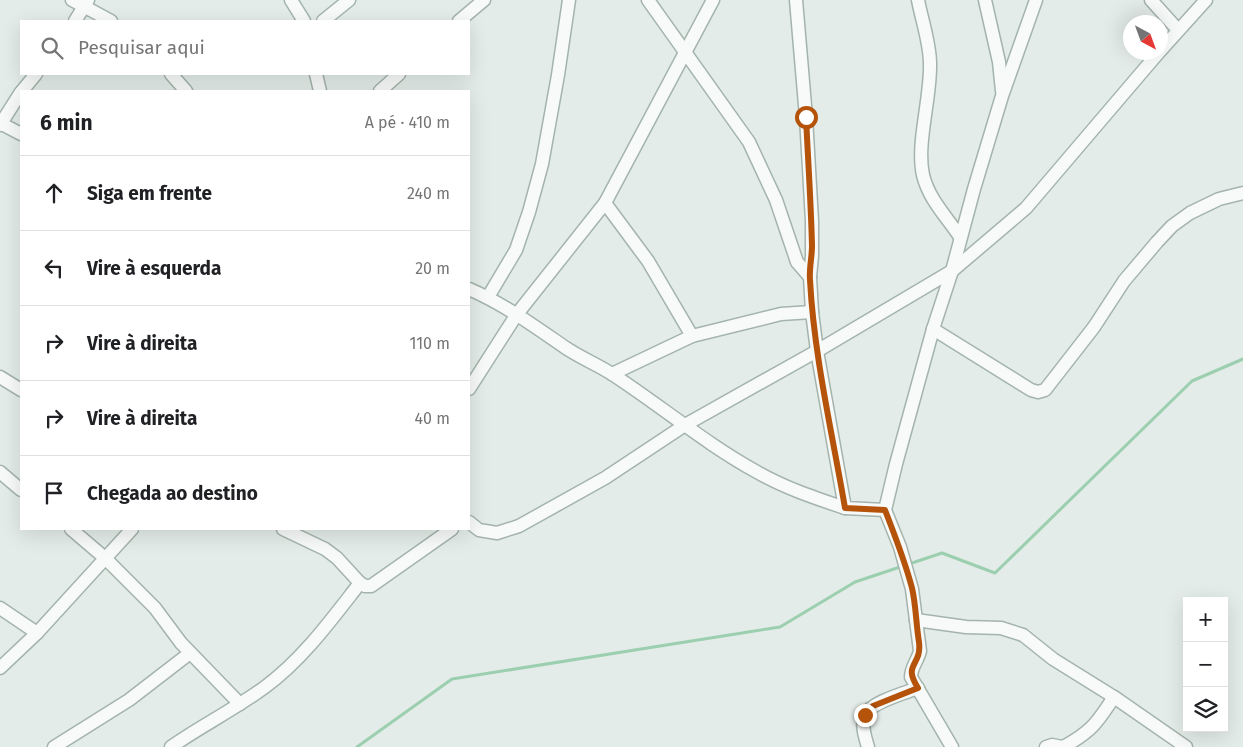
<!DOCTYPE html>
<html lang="pt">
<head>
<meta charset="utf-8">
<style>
	:root { --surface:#fff; --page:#f6f6f6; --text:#202124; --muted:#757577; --line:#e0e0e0 }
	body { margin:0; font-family:"Fira Sans",sans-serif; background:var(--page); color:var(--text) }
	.controls { position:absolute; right:15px; bottom:15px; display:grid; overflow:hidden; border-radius:0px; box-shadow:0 5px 20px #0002 }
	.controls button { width:45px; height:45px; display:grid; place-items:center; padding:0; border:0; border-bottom:1px solid var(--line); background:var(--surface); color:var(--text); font:25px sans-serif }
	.compass { position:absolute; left:1123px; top:15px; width:45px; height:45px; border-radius:50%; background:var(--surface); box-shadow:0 5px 20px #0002; rotate:139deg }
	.stop { position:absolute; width:15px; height:15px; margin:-11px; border:4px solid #b45309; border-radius:50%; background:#fff }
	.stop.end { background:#b45309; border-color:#fff; box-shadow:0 1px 5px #0008 }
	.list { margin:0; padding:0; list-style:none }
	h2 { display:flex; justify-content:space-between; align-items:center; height:65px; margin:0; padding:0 20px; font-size:21px }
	h2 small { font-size:16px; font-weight:400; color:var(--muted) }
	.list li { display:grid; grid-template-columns:32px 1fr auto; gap:15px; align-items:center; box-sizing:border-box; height:75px; padding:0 20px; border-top:1px solid var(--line) }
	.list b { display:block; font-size:19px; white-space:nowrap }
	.list em { font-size:16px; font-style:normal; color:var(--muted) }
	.icon { flex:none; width:28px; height:28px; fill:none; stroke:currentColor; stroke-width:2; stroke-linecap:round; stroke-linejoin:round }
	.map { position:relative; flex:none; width:1243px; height:747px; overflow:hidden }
	.search { position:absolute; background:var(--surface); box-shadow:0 5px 20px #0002; left:20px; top:20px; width:450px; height:55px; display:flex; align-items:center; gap:12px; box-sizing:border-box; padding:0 18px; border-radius:0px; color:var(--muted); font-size:19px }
	.panel { position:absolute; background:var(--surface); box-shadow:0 5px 20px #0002; left:20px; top:90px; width:450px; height:440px; border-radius:0px }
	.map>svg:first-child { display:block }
</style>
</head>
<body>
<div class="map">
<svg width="1243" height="747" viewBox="0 0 1243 747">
	<rect width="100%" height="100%" fill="#e3ece8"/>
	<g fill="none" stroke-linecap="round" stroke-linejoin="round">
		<g stroke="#9ccfaf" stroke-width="3">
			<path d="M909,564L942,553L995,573L1192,381L1243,359"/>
			<path d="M357,747L452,679L780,627L855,582L903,566"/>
		</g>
		<g stroke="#a4b4ac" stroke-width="15">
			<g id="minor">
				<path d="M72,0L111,21"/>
				<path d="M291,0L304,21"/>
				<path d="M648,0L749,142L776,200L797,262L810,277"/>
				<path d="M796,0L806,117L812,221V256L810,277L812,312L817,351L845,508L885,510"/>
				<path d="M918,0C922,21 930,43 930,64C931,98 916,144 923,175C929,200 947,217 960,237"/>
				<path d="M985,0L999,62L1002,91"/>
				<path d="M1151,0L1178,30"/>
				<path d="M75,21L88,0"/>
				<path d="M323,21L349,0"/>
				<path d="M459,21L484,0"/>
				<path d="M1160,51L1206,0"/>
				<path d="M171,74L186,91"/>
				<path d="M316,74L320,91"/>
				<path d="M22,91L36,74"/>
				<path d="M380,91L399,74"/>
				<path d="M0,123L21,134"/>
				<path d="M0,125L21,92"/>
				<path d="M605,203L648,261L692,336"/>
				<path d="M469,289C504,304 534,326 566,348C581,358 598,365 612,374C661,406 706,444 757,472C785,488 815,498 845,508"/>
				<path d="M488,297L516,250L529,212L542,164L558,75L569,0"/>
				<path d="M933,329L1031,390L1038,392L1045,390L1094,327L1124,281L1157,242L1172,226L1190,213L1219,199L1243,193"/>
				<path d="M612,374L692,336L781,314L812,312"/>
				<path d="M0,377L21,390"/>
				<path d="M469,389L517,314L605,203L713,0"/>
				<path d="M0,472L21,490"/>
				<path d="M469,522L479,530L497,533L519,526L605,478L685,425L817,351L952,271L1026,208L1159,52"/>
				<path d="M71,529L105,558L155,608L181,643L240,704"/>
				<path d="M283,529L325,549L337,558L360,583"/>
				<path d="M0,608L37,633"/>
				<path d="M916,620L966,627L1001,628L1023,635L1053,659L1114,697L1186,747"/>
				<path d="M0,668L37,633L132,529"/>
				<path d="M54,747L129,700L190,653"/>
				<path d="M171,747C201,726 235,709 265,687C303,659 331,620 360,583L365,586H371L452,529"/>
				<path d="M868,747C865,737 861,725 865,715C871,702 905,693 918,688"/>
				<path d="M952,747L911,677C911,667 918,660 920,651L912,589L900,547L885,510L896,464L933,329L952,271L974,189L1002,96L1036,0"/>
				<path d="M1046,747L1052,745L1062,747"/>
				<path d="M1063,747C1091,732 1097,723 1114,697"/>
			</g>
		</g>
		<use href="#minor" stroke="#f7faf8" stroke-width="12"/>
	</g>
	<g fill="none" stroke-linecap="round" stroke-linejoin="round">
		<path stroke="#b45309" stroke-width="6" d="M806,117C808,160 811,203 812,246C812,257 809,269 810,280C814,356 832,432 845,508L885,510C895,536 905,561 912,588C916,605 916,624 919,642C922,667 902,663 918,688L873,706L865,715"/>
	</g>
</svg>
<div class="controls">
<button>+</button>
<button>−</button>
<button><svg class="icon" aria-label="layers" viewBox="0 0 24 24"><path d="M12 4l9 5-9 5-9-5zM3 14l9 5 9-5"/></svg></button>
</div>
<svg class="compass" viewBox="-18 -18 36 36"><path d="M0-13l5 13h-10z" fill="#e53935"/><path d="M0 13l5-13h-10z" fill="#757577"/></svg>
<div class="stop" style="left:806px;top:117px"></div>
<div class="stop end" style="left:865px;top:715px"></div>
<div class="search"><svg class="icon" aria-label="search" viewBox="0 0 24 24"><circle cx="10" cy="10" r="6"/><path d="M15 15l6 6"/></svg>Pesquisar aqui</div>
<section class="panel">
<h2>6 min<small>A pé · 410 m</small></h2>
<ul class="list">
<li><svg class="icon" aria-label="ahead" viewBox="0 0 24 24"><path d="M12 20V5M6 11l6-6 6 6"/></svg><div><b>Siga em frente</b></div><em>240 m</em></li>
<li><svg class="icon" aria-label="left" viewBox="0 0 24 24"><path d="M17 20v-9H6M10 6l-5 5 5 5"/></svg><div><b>Vire à esquerda</b></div><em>20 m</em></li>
<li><svg class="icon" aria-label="right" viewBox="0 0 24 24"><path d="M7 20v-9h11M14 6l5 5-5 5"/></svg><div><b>Vire à direita</b></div><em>110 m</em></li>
<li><svg class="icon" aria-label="right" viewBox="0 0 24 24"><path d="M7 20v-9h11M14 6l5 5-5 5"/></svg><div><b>Vire à direita</b></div><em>40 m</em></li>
<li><svg class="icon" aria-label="arrive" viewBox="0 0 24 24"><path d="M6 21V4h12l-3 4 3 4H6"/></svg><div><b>Chegada ao destino</b></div></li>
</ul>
</section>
</div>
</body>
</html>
